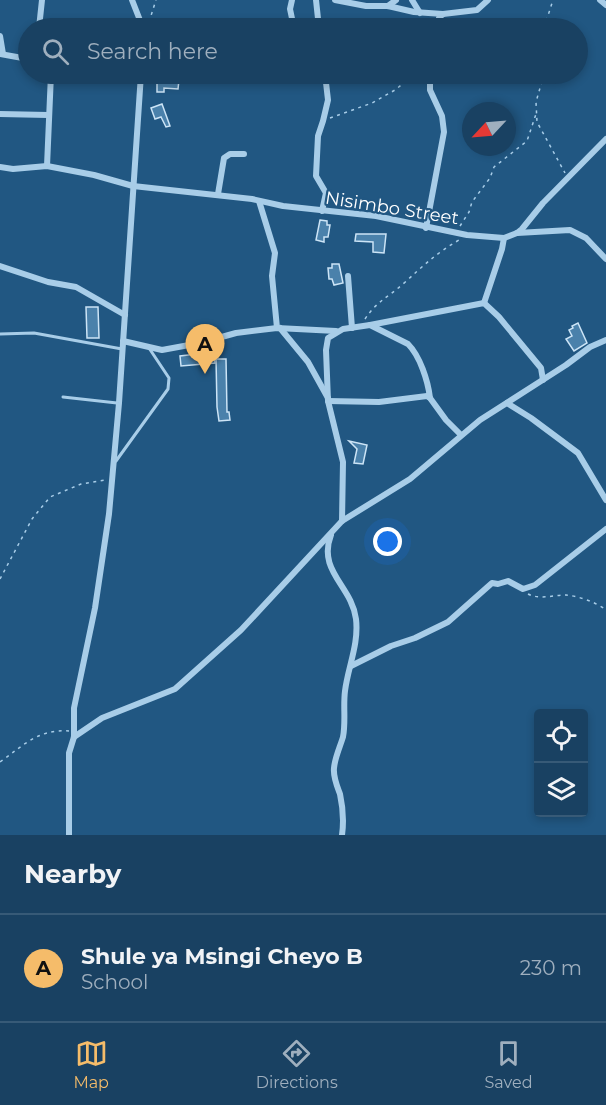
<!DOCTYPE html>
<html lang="en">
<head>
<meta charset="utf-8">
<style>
	:root { --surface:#194162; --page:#264c6b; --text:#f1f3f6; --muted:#9fafbe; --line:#375a77; --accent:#f5bc6a }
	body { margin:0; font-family:Montserrat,sans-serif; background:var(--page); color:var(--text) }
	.controls { position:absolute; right:18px; bottom:18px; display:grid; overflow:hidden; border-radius:6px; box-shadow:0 3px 9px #0003 }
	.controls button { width:54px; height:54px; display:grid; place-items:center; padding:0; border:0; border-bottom:2px solid var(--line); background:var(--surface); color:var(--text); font:30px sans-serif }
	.compass { position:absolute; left:462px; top:102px; width:54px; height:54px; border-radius:50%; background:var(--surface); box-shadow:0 3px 9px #0003; rotate:244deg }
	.you { position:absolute; left:388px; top:542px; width:21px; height:21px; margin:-15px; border:4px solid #fff; border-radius:50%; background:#1a73e8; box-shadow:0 0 0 9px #1a73e833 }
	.badge { display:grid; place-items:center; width:39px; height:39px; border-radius:50%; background:var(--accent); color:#111; font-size:20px; font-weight:700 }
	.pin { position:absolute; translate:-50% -50px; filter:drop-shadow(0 2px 3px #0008) }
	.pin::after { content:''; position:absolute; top:32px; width:21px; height:18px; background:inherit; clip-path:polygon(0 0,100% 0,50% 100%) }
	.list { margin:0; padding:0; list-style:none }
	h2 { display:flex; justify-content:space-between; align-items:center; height:78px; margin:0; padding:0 24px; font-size:26px }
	h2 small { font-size:20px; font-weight:400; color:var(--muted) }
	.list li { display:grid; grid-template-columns:39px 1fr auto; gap:18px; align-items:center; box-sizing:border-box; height:108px; padding:0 24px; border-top:2px solid var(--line) }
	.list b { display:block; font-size:22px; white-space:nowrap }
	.list p { margin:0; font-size:20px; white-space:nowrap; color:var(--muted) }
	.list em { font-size:20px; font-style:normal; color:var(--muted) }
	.icon { flex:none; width:33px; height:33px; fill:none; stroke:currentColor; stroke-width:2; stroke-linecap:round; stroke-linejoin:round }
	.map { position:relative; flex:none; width:606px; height:835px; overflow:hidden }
	.search { position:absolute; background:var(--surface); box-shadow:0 3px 9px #0003; left:18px; right:18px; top:18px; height:66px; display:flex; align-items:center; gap:15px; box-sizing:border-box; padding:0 21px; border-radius:33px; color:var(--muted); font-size:22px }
	.sheet { height:186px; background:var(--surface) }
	nav { display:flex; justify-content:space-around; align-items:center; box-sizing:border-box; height:84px; border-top:2px solid var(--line); background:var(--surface); font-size:16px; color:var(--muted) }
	nav a { display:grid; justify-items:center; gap:3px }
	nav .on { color:var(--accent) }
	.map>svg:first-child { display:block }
</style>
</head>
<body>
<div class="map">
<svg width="606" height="835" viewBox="0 0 606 835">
	<rect width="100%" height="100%" fill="#215782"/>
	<g fill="#4a81ab" stroke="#cce4f6" stroke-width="1.5">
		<path d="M157,80H179L178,89L164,88V92H157Z"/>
		<path d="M162,104L170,126L166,127L161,117L155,119L151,108Z"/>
		<path d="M320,220L327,221V225H330L328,237H324V242L316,240Z"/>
		<path d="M356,234H386L384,253L373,252V242L355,241Z"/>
		<path d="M332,264H339L343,283L334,285L332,279H329L328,268H332Z"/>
		<path d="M86,307H98L99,338H87Z"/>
		<path d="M578,323L587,343L574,351L566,339L572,336L569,330L573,328L572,326Z"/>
		<path d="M214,352L215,363L181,366L180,356Z"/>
		<path d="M216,359H226L227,412H229L230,420L219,421L217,407Z"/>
		<path d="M349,441L367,445L363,464L354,463L357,449Z"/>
	</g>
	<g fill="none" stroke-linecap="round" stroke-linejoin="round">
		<g stroke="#a8cde8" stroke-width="1.5" stroke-dasharray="3 4.5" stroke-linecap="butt">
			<path d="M149,22L156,0"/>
			<path d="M544,28L553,0"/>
			<path d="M544,74L536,102L537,122L565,173"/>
			<path d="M330,118L372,103L395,90L415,74"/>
			<path d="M460,226L469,212L472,202L490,178L494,167L527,141L536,114"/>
			<path d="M365,319C377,301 387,298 403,284C423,266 435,254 459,240"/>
			<path d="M0,579L32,519L50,497L81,484L105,480"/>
			<path d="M528,594C540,600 553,595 566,595C578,596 596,602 606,610"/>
			<path d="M0,762C24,745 38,729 69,731"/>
		</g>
		<g stroke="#a8cde8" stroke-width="3">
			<path d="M0,334L34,333L122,349"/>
			<path d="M63,397L117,403"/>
			<path d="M116,461L168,389L169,378L149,348"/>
		</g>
		<g stroke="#a8cde8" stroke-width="6">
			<path d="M132,0L143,28"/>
			<path d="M292,0L290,9L294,28"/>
			<path d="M316,0L319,28"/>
			<path d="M335,0L366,6H388L414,12L443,14"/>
			<path d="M412,0L420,13"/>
			<path d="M600,0L606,5"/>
			<path d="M388,6L396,0"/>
			<path d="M39,28L42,0"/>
			<path d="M436,28L439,18L443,14L477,10L488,0"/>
			<path d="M0,36L3,54"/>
			<path d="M0,54L28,59"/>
			<path d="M317,74L326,81"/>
			<path d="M0,114L48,115"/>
			<path d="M47,166L51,74"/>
			<path d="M0,167L13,169L47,166L94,175L133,186L252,199L283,206L376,216L467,235L504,238L517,233L522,229L543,203L606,139"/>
			<path d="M218,194L224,158L230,154H244"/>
			<path d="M259,201L275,253L272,276L277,328"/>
			<path d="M322,211L326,193L316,176L318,136L323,121L328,100L325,74"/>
			<path d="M426,228L444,132L442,116L430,90V74"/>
			<path d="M517,233L570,230L586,238L606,259"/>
			<path d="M0,266L48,282L76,287L125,315"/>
			<path d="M348,276L352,328"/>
			<path d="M484,303L502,249L504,238"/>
			<path d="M370,325L484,303L499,317L541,368L543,380"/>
			<path d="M280,328L308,362L328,398"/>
			<path d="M123,341L162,350L200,343L236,333L277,328L336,331"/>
			<path d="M328,401L379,402L427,396L430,398L446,420L461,435"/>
			<path d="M507,403L531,418L578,453L606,500"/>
			<path d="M342,521L343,462L328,401L326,350L328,338L343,329L370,325L408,344C420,356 428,381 430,398"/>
			<path d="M331,535C317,571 352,586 356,619C359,644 348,667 345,691C343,706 346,722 343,737C340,747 335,757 334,768C333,777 337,786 340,794C343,808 344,821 342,835"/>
			<path d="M351,666L391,646L415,638L448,622L492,583L498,584L508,581L523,589L535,585L606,529"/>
			<path d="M74,737L102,718L175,689L241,630L342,521L410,479L480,420L566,365L590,347L606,340"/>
			<path d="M69,835V753L74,737V708L95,608L109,514L119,403L141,74"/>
		</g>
	</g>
	<g text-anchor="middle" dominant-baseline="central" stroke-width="4.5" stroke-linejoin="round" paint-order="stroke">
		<g font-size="18" fill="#fff" stroke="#215782">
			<text transform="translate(392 208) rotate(9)">Nisimbo Street</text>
		</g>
	</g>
</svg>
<div class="controls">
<button><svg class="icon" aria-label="locate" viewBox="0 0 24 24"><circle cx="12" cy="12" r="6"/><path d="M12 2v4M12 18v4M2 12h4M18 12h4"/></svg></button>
<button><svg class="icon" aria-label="layers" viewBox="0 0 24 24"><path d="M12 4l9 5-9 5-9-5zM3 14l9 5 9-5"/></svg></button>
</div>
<svg class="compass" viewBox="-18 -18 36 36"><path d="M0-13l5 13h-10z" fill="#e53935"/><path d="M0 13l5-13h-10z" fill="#9fafbe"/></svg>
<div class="you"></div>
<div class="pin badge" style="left:205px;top:374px">A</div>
<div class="search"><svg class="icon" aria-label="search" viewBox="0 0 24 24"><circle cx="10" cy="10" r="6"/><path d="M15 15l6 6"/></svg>Search here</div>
</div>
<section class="sheet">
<h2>Nearby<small></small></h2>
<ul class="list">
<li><span class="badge">A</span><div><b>Shule ya Msingi Cheyo B</b><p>School</p></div><em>230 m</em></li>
</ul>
</section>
<nav>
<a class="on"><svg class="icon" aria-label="map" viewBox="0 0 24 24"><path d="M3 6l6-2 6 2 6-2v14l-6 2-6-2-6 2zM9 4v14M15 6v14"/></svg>Map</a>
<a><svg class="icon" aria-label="directions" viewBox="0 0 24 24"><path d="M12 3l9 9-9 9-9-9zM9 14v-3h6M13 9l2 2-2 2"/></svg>Directions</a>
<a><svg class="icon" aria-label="saved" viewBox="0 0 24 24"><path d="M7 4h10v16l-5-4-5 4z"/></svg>Saved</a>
</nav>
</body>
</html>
